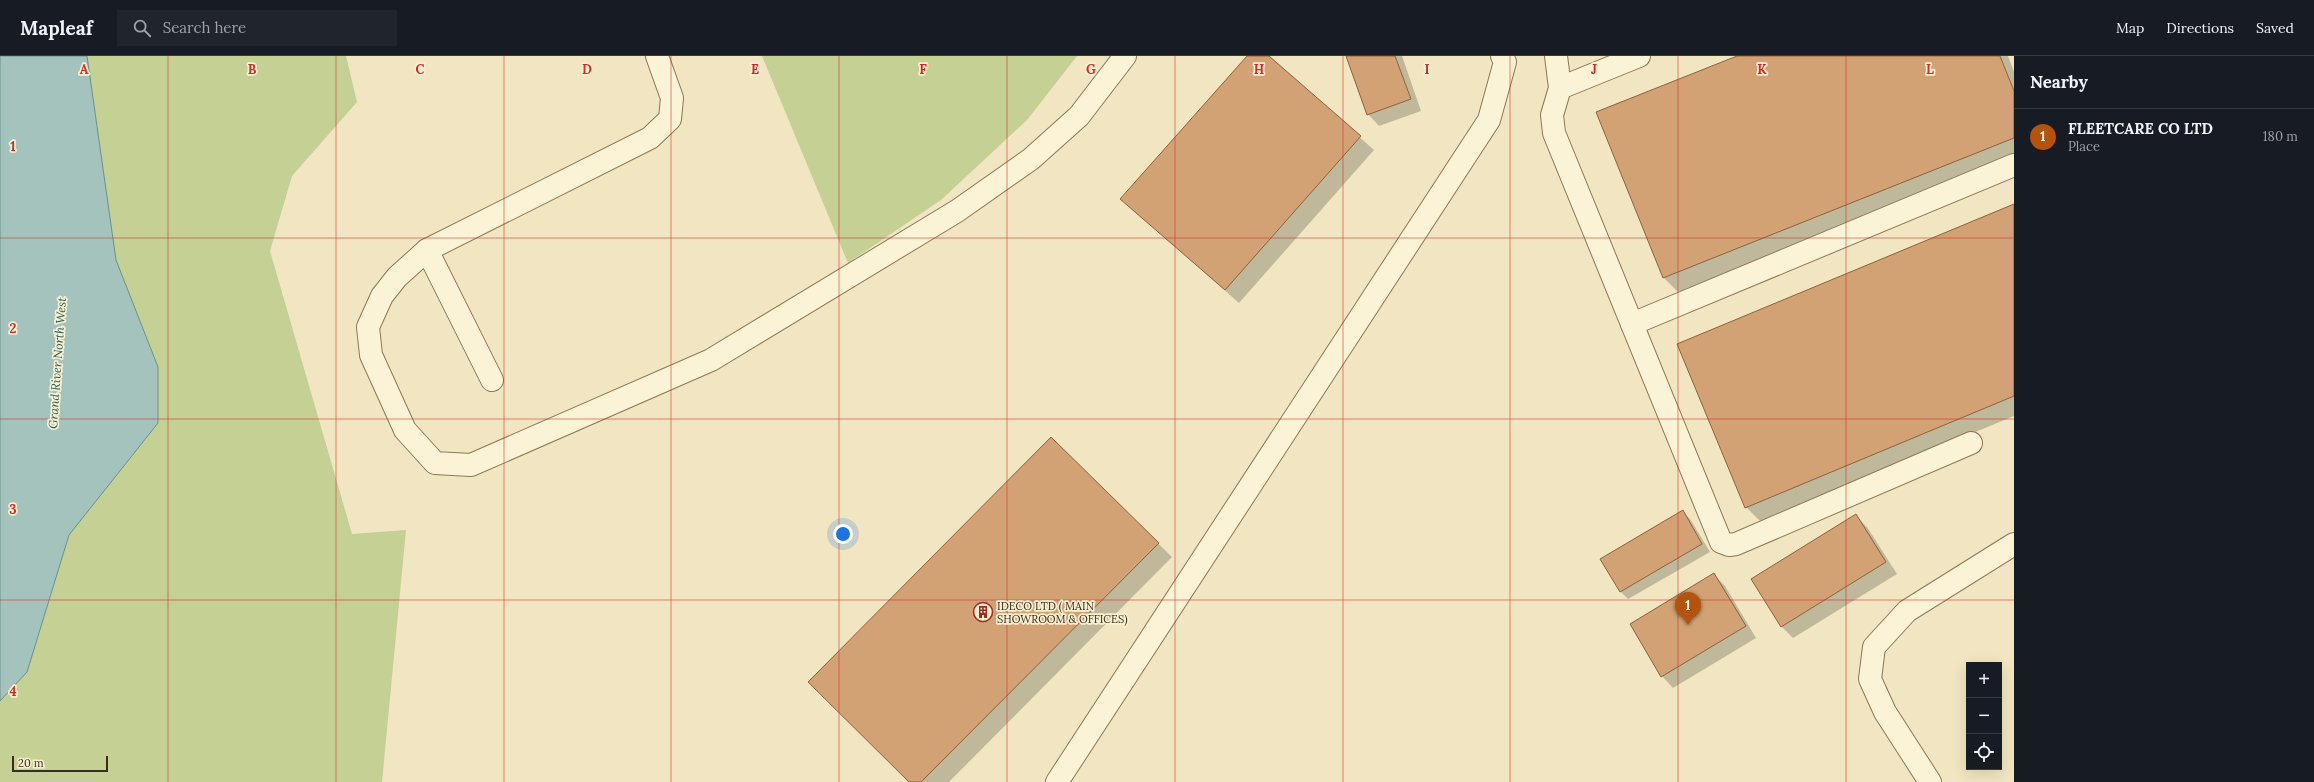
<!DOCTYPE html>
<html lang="en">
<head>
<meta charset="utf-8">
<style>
	:root { --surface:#171b24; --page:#20242c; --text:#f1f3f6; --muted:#9ea1a6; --line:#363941; --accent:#b45309 }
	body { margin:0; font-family:Lora,serif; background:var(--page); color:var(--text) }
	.controls { position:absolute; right:12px; bottom:12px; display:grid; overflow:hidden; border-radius:0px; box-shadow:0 4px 16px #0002 }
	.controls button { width:36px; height:36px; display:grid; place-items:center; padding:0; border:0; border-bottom:1px solid var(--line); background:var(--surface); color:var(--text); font:20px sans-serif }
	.scale { position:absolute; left:12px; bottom:10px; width:96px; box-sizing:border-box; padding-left:4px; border:2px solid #3a2d1d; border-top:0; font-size:11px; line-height:14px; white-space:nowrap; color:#3a2d1d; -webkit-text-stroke:3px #f8f0d1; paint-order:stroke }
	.you { position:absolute; left:843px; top:478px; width:14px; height:14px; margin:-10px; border:3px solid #fff; border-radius:50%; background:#1a73e8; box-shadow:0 0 0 6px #1a73e833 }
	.badge { display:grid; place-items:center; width:26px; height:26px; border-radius:50%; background:var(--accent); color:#fff; font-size:13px; font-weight:700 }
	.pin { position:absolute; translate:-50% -33px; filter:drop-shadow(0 1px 2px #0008) }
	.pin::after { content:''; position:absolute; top:21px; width:14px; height:12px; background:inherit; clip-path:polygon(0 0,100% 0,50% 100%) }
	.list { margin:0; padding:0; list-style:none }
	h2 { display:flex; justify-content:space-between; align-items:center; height:52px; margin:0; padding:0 16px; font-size:17px }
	h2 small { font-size:13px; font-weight:400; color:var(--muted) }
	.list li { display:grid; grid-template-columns:26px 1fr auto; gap:12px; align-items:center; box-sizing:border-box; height:56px; padding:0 16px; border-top:1px solid var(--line) }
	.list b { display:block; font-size:15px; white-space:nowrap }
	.list p { margin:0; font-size:13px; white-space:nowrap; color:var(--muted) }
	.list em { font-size:13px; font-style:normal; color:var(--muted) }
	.icon { flex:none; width:22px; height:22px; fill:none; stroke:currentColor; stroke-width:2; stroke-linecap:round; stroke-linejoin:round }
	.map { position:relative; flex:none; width:2014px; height:726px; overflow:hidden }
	header { display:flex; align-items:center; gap:24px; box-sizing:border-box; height:56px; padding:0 20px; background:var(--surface); border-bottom:1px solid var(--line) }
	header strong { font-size:19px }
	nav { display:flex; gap:22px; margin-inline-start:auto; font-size:14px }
	.search { width:280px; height:36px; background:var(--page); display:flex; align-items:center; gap:10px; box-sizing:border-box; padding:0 14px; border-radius:0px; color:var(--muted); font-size:15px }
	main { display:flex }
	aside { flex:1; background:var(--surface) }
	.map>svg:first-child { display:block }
</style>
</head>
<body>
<header>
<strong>Mapleaf</strong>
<div class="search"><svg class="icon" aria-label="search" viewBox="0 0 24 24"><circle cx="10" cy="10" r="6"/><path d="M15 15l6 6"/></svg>Search here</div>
<nav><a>Map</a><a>Directions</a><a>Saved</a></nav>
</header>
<main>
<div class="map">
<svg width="2014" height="726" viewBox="0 0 2014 726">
	<rect width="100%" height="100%" fill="#f1e6c1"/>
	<g fill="#c4d094">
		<path d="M0,0H346L357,46L292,120L270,195L352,478L406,474L382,726H0Z"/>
		<path d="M762,0H1077L1027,64L941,144L848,207Z"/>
	</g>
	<path fill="#a4c3bc" stroke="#6a928b" d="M0,0H87L116,204L158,311V367L69,479L27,616L0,645Z"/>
	<g fill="#0003">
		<path d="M1248,0H1268L1374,94L1239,247L1122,143Z"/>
		<path d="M1347,0H1402L1421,55L1379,70L1368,58Z"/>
		<path d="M1740,0H2008L2014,16V101L1678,236L1664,222L1598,57Z"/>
		<path d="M2014,149V360L1760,465L1746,451Z"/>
		<path d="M1051,383L1172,501L949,726H910Z"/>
		<path d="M1682,455L1690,463L1710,496L1628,543L1621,536Z"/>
		<path d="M1856,460L1867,471L1897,518L1793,582L1782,571L1752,523Z"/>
		<path d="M1714,519L1725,530L1756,582L1673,632L1662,620L1631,569Z"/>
	</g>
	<g fill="#d2a274" stroke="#8d623b">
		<path d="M1247,0H1269L1361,80L1225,234L1120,143Z"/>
		<path d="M1346,0H1395L1411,43L1367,59Z"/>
		<path d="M1737,0H2000L2014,35V82L1663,222L1596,56Z"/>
		<path d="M2014,148V340L1745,452L1677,288Z"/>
		<path d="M1051,381L1159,487L921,726H909L808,626Z"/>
		<path d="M1683,454L1702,488L1620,536L1600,503Z"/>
		<path d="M1856,458L1886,506L1781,571L1751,523Z"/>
		<path d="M1714,517L1746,570L1661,621L1630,568Z"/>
	</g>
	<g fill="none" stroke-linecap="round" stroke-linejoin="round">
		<g stroke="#8c7757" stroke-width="24">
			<g id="minor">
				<path d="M1556,0L1560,32L1552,59L1554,77L1721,486L1729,489L1736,488L1971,387"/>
				<path d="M1560,32L1639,0"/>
				<path d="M427,194L650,82L670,63L672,42L657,0"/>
				<path d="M1632,268L2014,109"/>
				<path d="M492,324L427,194L397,221L382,240L368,271L371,299L405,374L435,407L471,409L711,304L957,155L1031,103L1079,60L1125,0"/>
				<path d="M1057,726L1489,64L1505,6L1502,0"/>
				<path d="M1930,726L1885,656L1870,623L1874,591L1907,555L2014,488"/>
			</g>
		</g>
		<use href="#minor" stroke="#fbf3d5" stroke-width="22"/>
	</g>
	<path fill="none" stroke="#d62828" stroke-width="1" stroke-opacity="0.55" d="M168,0V726M336,0V726M504,0V726M671,0V726M839,0V726M1007,0V726M1175,0V726M1343,0V726M1510,0V726M1678,0V726M1846,0V726M0,182H2014M0,363H2014M0,544H2014"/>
	<defs>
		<g id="building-ring" transform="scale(1)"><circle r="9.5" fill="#f8f0d1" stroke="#9f2c23" stroke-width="1.5"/><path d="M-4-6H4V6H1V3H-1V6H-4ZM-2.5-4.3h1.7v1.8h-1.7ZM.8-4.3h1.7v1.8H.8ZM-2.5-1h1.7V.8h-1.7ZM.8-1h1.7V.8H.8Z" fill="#9f2c23"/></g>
	</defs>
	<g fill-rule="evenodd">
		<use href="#building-ring" x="983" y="556"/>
	</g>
	<g text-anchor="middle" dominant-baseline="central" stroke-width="3.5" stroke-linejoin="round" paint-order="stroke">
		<g font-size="11" fill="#3a2d1d" stroke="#f8f0d1" text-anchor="start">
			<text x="997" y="550">IDECO LTD ( MAIN<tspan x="997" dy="13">SHOWROOM &amp; OFFICES)</tspan></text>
		</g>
		<g font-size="12" font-style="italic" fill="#2b5b5b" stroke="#f8f0d1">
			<text transform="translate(57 307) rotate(-86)">Grand River North West</text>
		</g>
	</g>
	<g font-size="13" text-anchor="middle" font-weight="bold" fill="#d62828" stroke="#f8f0d1" stroke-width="3.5" stroke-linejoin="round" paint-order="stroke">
		<text x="84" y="18">A</text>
		<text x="252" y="18">B</text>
		<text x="420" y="18">C</text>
		<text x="587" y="18">D</text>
		<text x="755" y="18">E</text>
		<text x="923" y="18">F</text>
		<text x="1091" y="18">G</text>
		<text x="1259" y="18">H</text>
		<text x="1427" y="18">I</text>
		<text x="1594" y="18">J</text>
		<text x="1762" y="18">K</text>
		<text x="1930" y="18">L</text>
		<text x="13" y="95">1</text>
		<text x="13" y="277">2</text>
		<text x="13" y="458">3</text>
		<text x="13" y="640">4</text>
	</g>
</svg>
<div class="controls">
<button>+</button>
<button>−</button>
<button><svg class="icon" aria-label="locate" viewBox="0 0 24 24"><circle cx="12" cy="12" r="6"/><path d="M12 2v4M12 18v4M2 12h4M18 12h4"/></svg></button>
</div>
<div class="scale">20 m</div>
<div class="you"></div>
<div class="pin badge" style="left:1688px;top:569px">1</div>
</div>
<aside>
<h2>Nearby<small></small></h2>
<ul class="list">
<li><span class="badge">1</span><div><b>FLEETCARE CO LTD</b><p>Place</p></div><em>180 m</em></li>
</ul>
</aside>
</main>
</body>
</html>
